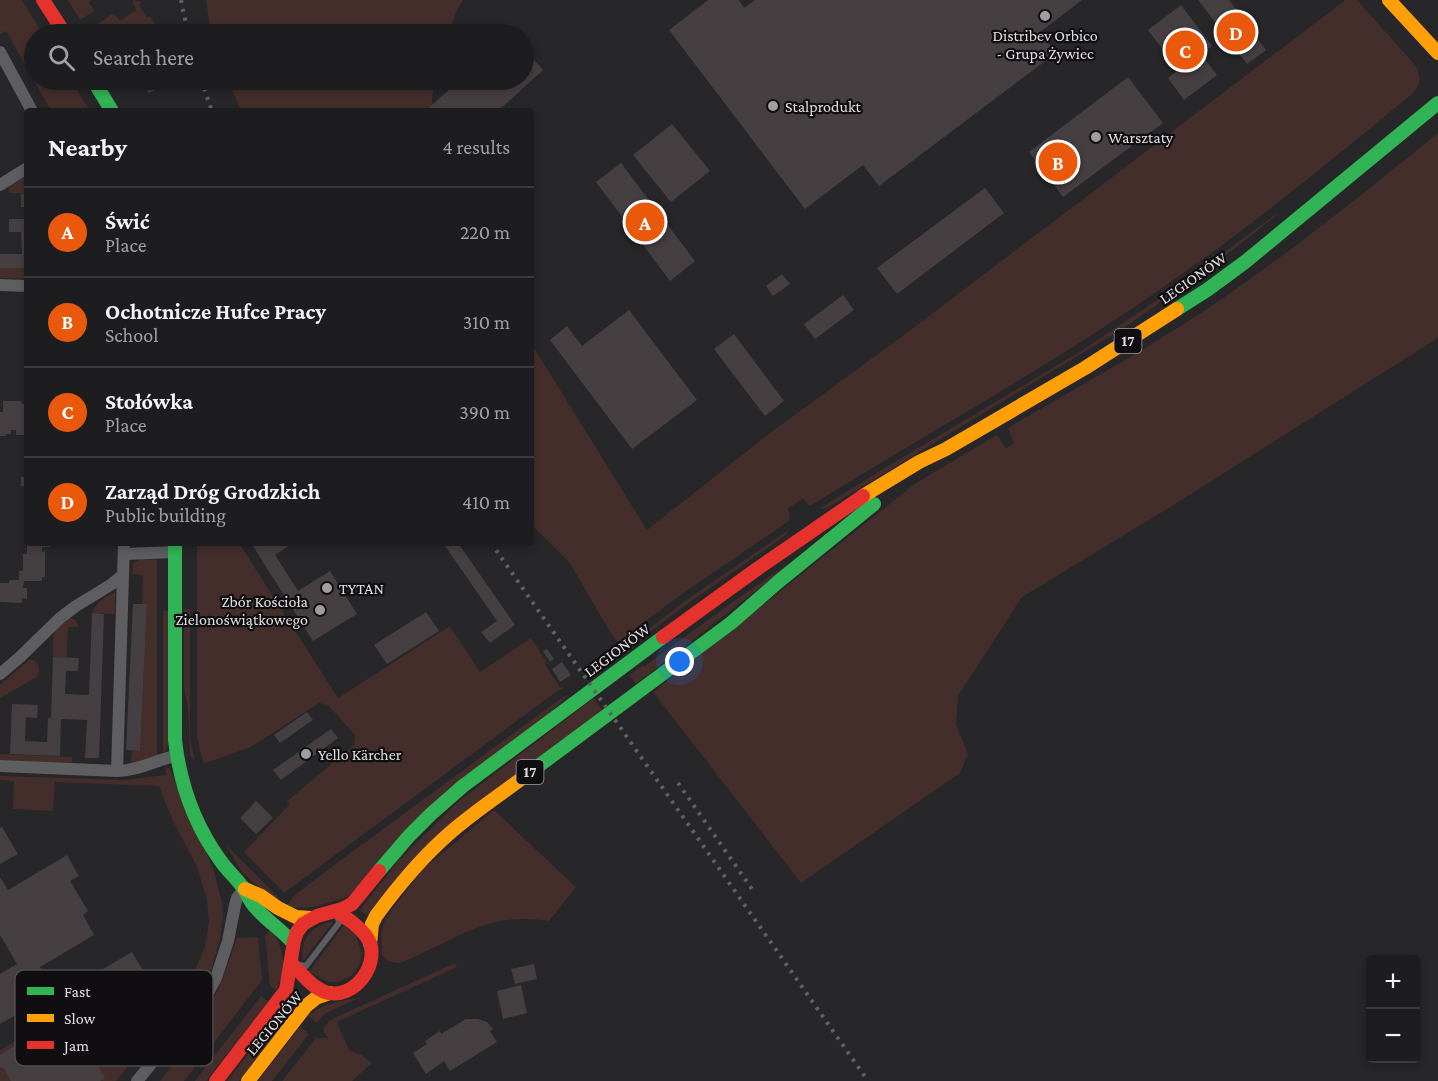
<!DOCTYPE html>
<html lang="en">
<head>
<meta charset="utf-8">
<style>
	:root { --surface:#1d1c1e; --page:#2a292b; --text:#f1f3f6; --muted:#a0a1a4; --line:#3b3a3c; --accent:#ea580c }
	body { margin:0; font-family:"Crimson Pro",serif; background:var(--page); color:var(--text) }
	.controls { position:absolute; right:18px; bottom:18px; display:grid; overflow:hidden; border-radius:6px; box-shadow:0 3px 9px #0003 }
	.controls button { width:54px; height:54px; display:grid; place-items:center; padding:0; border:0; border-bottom:2px solid var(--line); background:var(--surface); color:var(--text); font:30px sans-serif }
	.you { position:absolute; left:680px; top:662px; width:21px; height:21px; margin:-15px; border:4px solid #fff; border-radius:50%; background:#1a73e8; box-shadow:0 0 0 9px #1a73e833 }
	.badge { display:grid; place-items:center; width:39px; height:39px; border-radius:50%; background:var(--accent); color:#fff; font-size:20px; font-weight:700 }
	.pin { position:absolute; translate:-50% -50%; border:3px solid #fff; box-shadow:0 2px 6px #0006 }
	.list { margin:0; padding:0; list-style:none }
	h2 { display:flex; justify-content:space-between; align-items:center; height:78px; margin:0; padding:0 24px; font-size:26px }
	h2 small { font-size:20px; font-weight:400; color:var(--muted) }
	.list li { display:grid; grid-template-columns:39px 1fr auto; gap:18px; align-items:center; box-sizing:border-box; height:90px; padding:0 24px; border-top:2px solid var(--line) }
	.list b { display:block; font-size:22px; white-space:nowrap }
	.list p { margin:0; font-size:20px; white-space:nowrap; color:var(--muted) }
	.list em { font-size:20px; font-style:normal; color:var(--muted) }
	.icon { flex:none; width:33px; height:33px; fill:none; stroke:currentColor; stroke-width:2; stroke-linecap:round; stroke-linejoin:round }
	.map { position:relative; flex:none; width:1438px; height:1081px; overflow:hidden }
	.search { position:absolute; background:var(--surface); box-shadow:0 3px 9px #0003; left:24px; top:24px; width:510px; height:66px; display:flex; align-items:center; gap:15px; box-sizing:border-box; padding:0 21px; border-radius:33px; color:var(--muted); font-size:22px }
	.panel { position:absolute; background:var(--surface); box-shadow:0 3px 9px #0003; left:24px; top:108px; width:510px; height:438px; border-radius:6px }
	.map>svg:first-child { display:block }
</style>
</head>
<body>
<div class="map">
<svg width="1438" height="1081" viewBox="0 0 1438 1081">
	<rect width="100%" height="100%" fill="#272628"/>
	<g fill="#432e2b">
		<path d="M0,0H22L43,34H34V80H71L90,111H51L6,31L0,34Z"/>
		<path d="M68,0H92L89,2L94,11L80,20Z"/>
		<path d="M134,0L140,1L141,3L139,5L147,18L150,16L157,27L158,34H155L149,28L138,34H89L87,31L111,15L114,14L120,21L136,10L133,2Z"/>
		<path d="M206,0H463L457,10L448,34H211Z"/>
		<path d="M1344,0H1357L1416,66C1421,77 1421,86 1412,94C1333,159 1256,223 1172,281C1056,363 931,431 810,506L803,499L788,508L790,515L789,521L682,594L628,634L620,644L612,635L569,562L531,524V343L647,530L770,433L912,329L1344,1Z"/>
		<path d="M228,80H434L431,111H241Z"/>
		<path d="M1438,133V338L1172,506L1022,597L958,696L956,724L968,754L960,773L801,883L653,692L916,483L997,435L1006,448L1014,443L1008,428C1074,389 1142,352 1207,309C1287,255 1363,194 1438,133Z"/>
		<path d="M25,177L27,181V194L10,193L9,192L8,187Z"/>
		<path d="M1279,212L1278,214L1210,268L1122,329L829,507L824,509L820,508L883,469L1081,351L1181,284Z"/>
		<path d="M0,268H27V279L0,278Z"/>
		<path d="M790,529L786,535L686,605L634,644L629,652L618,658L634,640L685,601Z"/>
		<path d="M199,543H239L338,698L450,626L480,672L531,638L546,661L545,664L560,688L565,687L556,692L284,893L244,852L289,805L287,801L354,745L355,735L328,705L319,703L251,747L206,763L203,762L197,738V547Z"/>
		<path d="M814,546L636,684L629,675L642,666H645L727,606Z"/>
		<path d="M140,559L157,560V755L131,765L132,751L140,750L147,605L142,604L143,575L132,574L133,564Z"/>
		<path d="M115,592V614L92,613C97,602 104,597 115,592Z"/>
		<path d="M184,609H190V739L195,761L190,755L188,708L184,687Z"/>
		<path d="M164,610L168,611V744L166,751L163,753V612Z"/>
		<path d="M71,618L76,620L78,625V627H68L67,658L53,657C52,640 51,625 71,618Z"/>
		<path d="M29,660H34C40,664 40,671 37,677L0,698V685Z"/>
		<path d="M570,694L347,897C329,902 306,913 287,905L295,895L322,874L560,699Z"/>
		<path d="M594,698L602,710L366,915L360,910L399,860L459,801Z"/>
		<path d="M0,754L72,757V764L0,761Z"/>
		<path d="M165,767L169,768L171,771L214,871L222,903L223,917L220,939L211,971L204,986L184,1012L180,1010L175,1000L191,980L205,946L209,922L207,899L196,865L172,819L159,786L55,782L53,811L13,809L14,781L0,780V776L123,780L166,775Z"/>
		<path d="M494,810L576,887L549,921C535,919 521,918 507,920C472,924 434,950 400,963L391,962L386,960L382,955L381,934L385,919L421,871Z"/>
		<path d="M226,845L278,897L277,899L255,884L242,872Z"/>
		<path d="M333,922L303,961C299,940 312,924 333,922Z"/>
		<path d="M344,925L356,935L362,954L360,964L351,976L338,982H328L309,972Z"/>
		<path d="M270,930C280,938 285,959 283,972C282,978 278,985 276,991L270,986L265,936Z"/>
		<path d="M258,937L262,980L210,1048L193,1034L191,1028L192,1025L212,1000L219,988L237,938Z"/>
		<path d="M455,963L457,967L337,1022L349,1050L361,1055L372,1063L352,1081H282L316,1038H329L324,1033L323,1028L330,1020Z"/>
		<path d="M261,996L268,1001L206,1081H195Z"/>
		<path d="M361,997L324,1014L317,1023L309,1016C324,1001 341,1002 361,997Z"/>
		<path d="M281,1011L288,1017L239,1081H227Z"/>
		<path d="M68,1015L86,1045L109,1033L123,1055L142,1035L149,1041L116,1081H0V1050L51,1020Z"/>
		<path d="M300,1027L309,1034L272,1081H258Z"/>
		<path d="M181,1049L199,1062L184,1081H160L178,1058L171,1051Z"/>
	</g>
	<g fill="#463f42">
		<path d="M708,0H739L744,8L755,0H1082L1040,32L1056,53L879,186L863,165L805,209L669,30Z"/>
		<path d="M1198,0H1229L1266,50L1247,64Z"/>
		<path d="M1181,5L1212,46L1201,54L1217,75L1184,100L1168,78L1178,70L1148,30Z"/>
		<path d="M524,48L543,70L498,111H425L460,80H524Z"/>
		<path d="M1128,77L1163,123L1063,197L1029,152Z"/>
		<path d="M142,80H156L160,87L149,93Z"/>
		<path d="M672,124L710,171L671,202L633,155Z"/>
		<path d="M621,163L695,261L670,281L596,182Z"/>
		<path d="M985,188L1004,213L897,294L877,268Z"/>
		<rect x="21" y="194" width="6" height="13"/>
		<path d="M9,219H27V268H0V254H22L21,232H9Z"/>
		<path d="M782,274L790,284L773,296L766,286Z"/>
		<path d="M843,295L854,310L815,339L804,324Z"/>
		<path d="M629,310L697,400L632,449L550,340L567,326L582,346Z"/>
		<path d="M734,334L784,401L765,416L714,349Z"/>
		<path d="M3,401H21L22,404H27V414L25,413V418H27V435H16V430H11V434H6V436H0V412H3Z"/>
		<path d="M21,477H27V504H24V486H21Z"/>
		<path d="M34,543H50V547H42V552L45,551V577H42V581H24L23,588H27V599L22,598V603L0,602V583H9V580H19V571H23V554H27V545H34Z"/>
		<path d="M251,543H293L275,555L298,591L330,571L357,614L313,641Z"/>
		<path d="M443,543H458L515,625L490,643L481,632L497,621Z"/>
		<path d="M133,604H147L140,751L126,750Z"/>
		<path d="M426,612L439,631L387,664L374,645Z"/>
		<path d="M92,613L104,614L99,758H85L87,720L61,719L60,756L10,754L12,704L38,705L37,718L26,717L25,741L47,742L48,718H51L53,657L79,658L78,671H66L65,694L89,695Z"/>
		<path d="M547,649L554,659L550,662L543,651Z"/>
		<path d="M562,662L571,675L560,682L552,669Z"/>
		<path d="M307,712L313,720L280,743L274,735Z"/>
		<path d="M331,729L338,738L281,780L273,770Z"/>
		<path d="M256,801L273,818L256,834L240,818Z"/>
		<path d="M2,827L18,854L0,864V828Z"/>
		<path d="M67,855L79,876L70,881L88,911L83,915L94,935L40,967L57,996L132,952L161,1001L86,1045L105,1078L100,1081H11L4,1068L0,1067V1055L46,1027L44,1024L51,1020L40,1001L0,1024V974L17,964L0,935V877L8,890Z"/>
		<path d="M534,964L537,979L515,984L511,969Z"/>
		<path d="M521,985L527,1013L503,1019L497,991Z"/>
		<path d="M466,1019H478L487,1022L493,1029L490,1031L497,1042L450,1071L444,1061L426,1074L413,1053L427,1044L425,1041L440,1031L441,1034Z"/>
	</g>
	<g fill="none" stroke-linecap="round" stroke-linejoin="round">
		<g stroke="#5e5d5f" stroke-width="6">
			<path d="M300,965L306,966L339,923L338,918"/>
			<path d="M177,1032L203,1053"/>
		</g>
		<g stroke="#5e5d5f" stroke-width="12">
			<path d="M0,52L32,111"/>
			<path d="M0,185L27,168"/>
			<path d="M0,285L27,286"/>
			<path d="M124,554L175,552"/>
			<path d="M0,674L20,657L60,618L76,606L112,584L123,575"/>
			<path d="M0,766L117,771L124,543"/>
			<path d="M117,771C138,771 155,760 176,756"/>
			<path d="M137,1081L205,998L216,978L228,941L235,905L237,898L245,889"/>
		</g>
		<g stroke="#30b455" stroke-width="14">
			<path d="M93,80L112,111"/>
			<path d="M1177,309L1207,290L1245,262L1438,103"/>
			<path d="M175,543V740C180,784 194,824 220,860C226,869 234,876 241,885C247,892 249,902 256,908C267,921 282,930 293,943"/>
			<path d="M529,773L731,623L778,582L874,504"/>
			<path d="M379,871L409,836L431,814L463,786L663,637"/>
		</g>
		<g stroke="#ff9f0a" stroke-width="14">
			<path d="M1389,0L1438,53"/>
			<path d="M863,496L919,462L946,449L1085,368L1177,309"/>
			<path d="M245,889L261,896L278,908L296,917L311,918"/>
			<path d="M370,944L372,924L376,916C398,886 422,857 451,832C475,811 503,793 529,773"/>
			<path d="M248,1081L306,1006L316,998L330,993"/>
		</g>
		<g stroke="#e5322d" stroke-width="14">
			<path d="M43,0L65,34"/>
			<path d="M663,637L757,569L863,496"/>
			<path d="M292,964C302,974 314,990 329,993C354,998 378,967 370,943C364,929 348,919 336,911"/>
			<path d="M216,1081L286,990L294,941L297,932L303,924L317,916L342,909L352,904L379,871"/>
		</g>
		<g stroke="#626062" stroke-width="4" stroke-dasharray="3 6" stroke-linecap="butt">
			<path d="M181,0L188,34"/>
			<path d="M201,80L212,111"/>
			<path d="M491,543L868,1081"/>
			<path d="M678,783L752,889"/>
		</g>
	</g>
	<g fill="#9f9ea0" stroke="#100e10" stroke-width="2">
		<circle cx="1045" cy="16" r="6"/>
		<circle cx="773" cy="106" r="6"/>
		<circle cx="1096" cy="137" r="6"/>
		<circle cx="327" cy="588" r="6"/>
		<circle cx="320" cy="610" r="6"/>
		<circle cx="306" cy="754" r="6"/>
	</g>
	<g text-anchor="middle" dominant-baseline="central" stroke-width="4.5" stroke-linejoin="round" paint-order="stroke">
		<g fill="#100e10" stroke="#a2a0a2" stroke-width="1.5">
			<rect x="1114.5" y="329" width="27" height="24" rx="4.5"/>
			<rect x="516.5" y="760" width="27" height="24" rx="4.5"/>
		</g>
		<g font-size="15" font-weight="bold" fill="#e0dee0">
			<text x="1128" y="341">17</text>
			<text x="530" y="772">17</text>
		</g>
		<g font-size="16" fill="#e0dee0" stroke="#100e10" text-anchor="start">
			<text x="1045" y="35" text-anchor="middle">Distribev Orbico<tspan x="1045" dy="18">- Grupa Żywiec</tspan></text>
			<text x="785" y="106">Stalprodukt</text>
			<text x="1108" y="137">Warsztaty</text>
			<text x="339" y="588">TYTAN</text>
			<text x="308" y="601" text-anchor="end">Zbór Kościoła<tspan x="308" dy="18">Zielonoświątkowego</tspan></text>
			<text x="318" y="754">Yello Kärcher</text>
		</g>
		<g font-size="16" fill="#e0dee0" stroke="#100e10">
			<text transform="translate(1193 278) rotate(-35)">LEGIONÓW</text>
			<text transform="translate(617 650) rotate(-37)">LEGIONÓW</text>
			<text transform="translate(274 1023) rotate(-50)">LEGIONÓW</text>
		</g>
	</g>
	<rect x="15" y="970" width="198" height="96" rx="9" fill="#100e10" stroke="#4e4c4e" stroke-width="1.5"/>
	<rect x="27" y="987" width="27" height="8" fill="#30b455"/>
	<rect x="27" y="1014" width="27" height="8" fill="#ff9f0a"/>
	<rect x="27" y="1041" width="27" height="8" fill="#e5322d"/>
	<g font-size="16" fill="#e0dee0">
		<text x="64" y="997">Fast</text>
		<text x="64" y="1024">Slow</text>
		<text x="64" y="1051">Jam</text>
	</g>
</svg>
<div class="controls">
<button>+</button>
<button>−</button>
</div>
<div class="you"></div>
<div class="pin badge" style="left:645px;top:222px">A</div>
<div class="pin badge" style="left:1058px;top:162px">B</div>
<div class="pin badge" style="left:1185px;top:50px">C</div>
<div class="pin badge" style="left:1236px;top:32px">D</div>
<div class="search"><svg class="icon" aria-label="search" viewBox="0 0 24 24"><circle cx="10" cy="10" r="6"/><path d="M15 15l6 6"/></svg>Search here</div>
<section class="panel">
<h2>Nearby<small>4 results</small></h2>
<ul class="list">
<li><span class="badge">A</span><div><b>Świć</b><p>Place</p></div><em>220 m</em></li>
<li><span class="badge">B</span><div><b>Ochotnicze Hufce Pracy</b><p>School</p></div><em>310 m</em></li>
<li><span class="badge">C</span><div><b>Stołówka</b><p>Place</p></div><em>390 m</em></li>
<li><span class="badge">D</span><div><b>Zarząd Dróg Grodzkich</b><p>Public building</p></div><em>410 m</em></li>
</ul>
</section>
</div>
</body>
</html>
